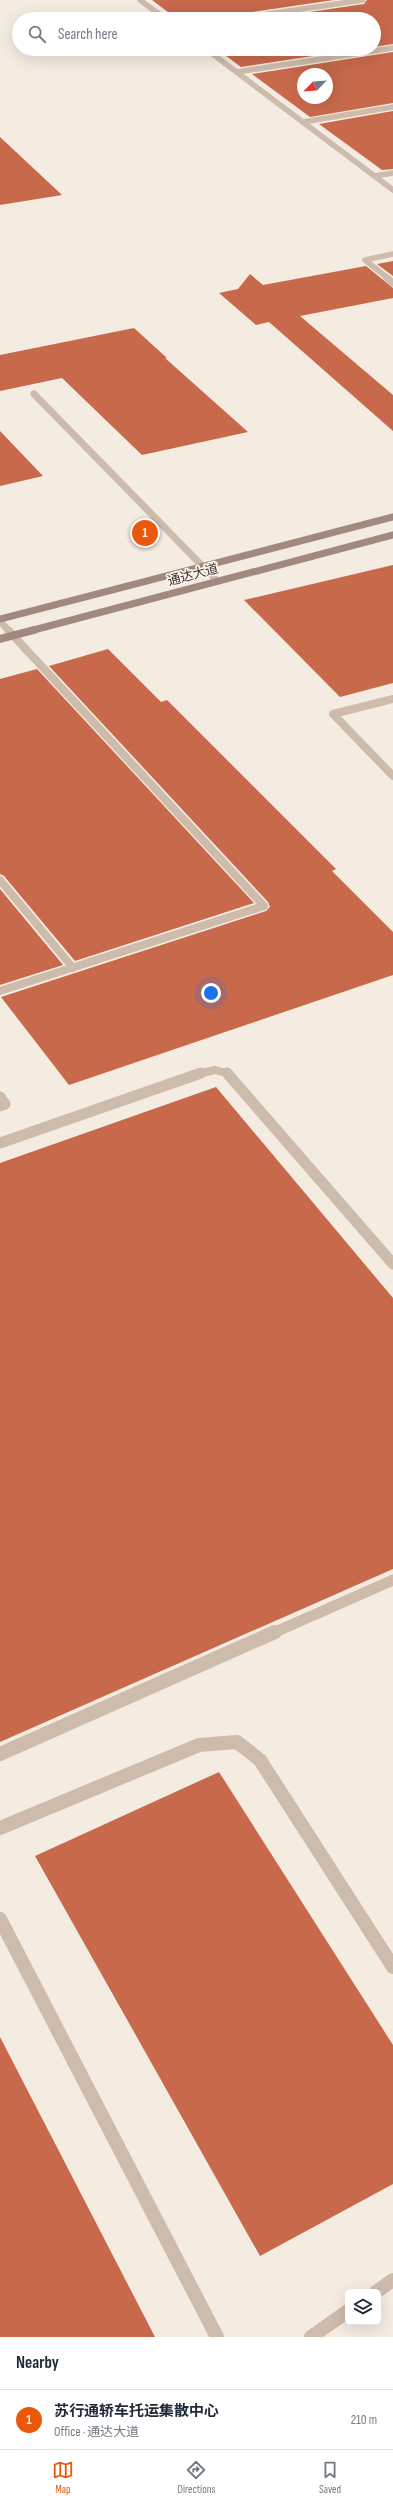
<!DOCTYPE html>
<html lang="en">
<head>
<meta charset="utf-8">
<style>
	:root { --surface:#fff; --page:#f6f6f7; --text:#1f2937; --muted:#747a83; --line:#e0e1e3; --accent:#ea580c }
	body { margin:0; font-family:"Sofia Sans Condensed","Noto Sans SC",sans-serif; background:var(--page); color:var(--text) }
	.controls { position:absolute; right:12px; bottom:12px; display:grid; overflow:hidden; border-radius:6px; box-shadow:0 4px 16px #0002 }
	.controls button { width:36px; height:36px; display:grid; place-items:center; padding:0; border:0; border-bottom:1px solid var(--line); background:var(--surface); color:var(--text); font:20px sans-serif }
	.compass { position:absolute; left:297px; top:68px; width:36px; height:36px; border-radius:50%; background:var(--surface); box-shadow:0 4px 16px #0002; rotate:245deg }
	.you { position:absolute; left:211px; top:993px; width:14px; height:14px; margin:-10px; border:3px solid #fff; border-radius:50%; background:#1a73e8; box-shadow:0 0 0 6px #1a73e833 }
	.badge { display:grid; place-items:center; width:26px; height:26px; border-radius:50%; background:var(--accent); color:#fff; font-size:13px; font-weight:700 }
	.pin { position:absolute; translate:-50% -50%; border:2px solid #fff; box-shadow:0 1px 4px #0006 }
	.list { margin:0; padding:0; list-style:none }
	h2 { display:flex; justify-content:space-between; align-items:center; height:52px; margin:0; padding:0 16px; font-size:17px }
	h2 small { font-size:13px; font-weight:400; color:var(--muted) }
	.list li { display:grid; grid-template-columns:26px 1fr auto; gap:12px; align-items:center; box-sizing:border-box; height:60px; padding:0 16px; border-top:1px solid var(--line) }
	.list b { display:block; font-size:15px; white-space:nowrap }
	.list p { margin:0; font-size:13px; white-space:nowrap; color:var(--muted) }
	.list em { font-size:13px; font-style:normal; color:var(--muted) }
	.icon { flex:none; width:22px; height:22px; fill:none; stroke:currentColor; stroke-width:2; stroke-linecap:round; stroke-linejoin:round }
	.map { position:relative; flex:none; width:393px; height:2337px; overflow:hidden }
	.search { position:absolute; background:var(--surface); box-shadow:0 4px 16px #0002; left:12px; right:12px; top:12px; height:44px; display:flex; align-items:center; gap:10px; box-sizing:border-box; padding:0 14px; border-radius:22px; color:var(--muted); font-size:15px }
	.sheet { height:112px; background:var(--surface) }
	nav { display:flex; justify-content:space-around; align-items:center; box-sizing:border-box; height:56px; border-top:1px solid var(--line); background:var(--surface); font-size:11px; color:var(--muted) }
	nav a { display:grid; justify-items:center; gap:2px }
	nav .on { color:var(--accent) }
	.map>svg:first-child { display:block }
</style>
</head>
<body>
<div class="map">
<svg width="393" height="2337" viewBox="0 0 393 2337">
	<rect width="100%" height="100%" fill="#f4ebe1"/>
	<g fill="#c8694b" fill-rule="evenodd">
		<path d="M152,0H334L232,15L229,19H177Z"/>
		<path d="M367,0H393V44L374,47V19H262L364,4Z"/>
		<path d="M217,49H359L241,67Z"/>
		<path d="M393,52V103L310,117L252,74ZM303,74H327V98H303Z"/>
		<path d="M393,111V169L382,170L319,124Z"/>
		<path d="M0,137L62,195L0,205Z"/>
		<path d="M393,261V276L377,264Z"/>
		<path d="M366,266L393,288V298L300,316L393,395V431L269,322L256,325L219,293L238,289L250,274L263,285Z"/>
		<path d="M134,328L167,358H165L248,432L142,455L62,378L0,391V355Z"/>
		<path d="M0,431L43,476L0,486Z"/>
		<path d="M393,565V683L340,697L244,600Z"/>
		<path d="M108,649L161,702L167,700L336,869L332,871L393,932V975L69,1085L1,997L266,911L270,907L268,902L49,666Z"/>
		<path d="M37,669L254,903L75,961L4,876L0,874V679Z"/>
		<path d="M0,889L63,965L0,985Z"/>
		<path d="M216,1087L393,1298V1569L0,1742V1163Z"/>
		<path d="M219,1772L393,2045V2184L260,2256L35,1856Z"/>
		<path d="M0,2037L155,2337H0Z"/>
	</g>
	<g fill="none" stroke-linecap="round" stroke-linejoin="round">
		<g stroke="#cdbbac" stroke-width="5.5">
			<path d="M140,0L166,19"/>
			<path d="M233,19L363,0"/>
			<path d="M206,49L393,190"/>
			<path d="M237,72L393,48"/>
			<path d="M303,122L393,107"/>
			<path d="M375,176L393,173"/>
			<path d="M389,279L365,260L393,254"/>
		</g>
		<g stroke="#cdbbac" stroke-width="7">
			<path d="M387,278L393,283"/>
			<path d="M34,394L217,581"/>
			<path d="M0,621L9,631"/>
		</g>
		<g stroke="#cdbbac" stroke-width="8">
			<path d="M393,699L333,714L393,776"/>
			<path d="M0,880L73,968"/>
			<path d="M0,991L264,906L8,630"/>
			<path d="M197,1074L215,1070L230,1074"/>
		</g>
		<g stroke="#cdbbac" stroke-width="11">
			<path d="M227,1073L393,1264"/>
			<path d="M0,1097L5,1104L0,1106"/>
			<path d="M0,1143L201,1073"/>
			<path d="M273,1633L393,1580"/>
		</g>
		<g stroke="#cdbbac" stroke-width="14">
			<path d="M0,1754L275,1632"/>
			<path d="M0,1828L199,1745L237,1742L260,1760L393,1967"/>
			<path d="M0,1919L217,2337"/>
			<path d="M376,2292L393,2280"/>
			<path d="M311,2337L348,2311"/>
		</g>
		<g stroke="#a18a7d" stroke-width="7">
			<path d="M0,619L393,517"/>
			<path d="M30,631L393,535"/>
		</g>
		<path stroke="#a18a7d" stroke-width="8" d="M0,639L34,630"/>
	</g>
	<g text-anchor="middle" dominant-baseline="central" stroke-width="3.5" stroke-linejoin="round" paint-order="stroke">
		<g font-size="13" fill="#3b302b" stroke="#fbf5ee">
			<text transform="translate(193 575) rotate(-15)">通达大道</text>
		</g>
	</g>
</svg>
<div class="controls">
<button><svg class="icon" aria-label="layers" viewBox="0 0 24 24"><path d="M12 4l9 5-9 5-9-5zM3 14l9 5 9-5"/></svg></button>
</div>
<svg class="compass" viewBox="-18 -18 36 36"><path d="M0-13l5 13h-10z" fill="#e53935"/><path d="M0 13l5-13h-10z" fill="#747a83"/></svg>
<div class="you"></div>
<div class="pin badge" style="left:145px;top:533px">1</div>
<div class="search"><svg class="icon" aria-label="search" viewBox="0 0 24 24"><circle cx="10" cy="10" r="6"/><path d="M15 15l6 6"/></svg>Search here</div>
</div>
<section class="sheet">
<h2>Nearby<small></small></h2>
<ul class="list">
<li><span class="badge">1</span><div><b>苏行通轿车托运集散中心</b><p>Office · 通达大道</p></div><em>210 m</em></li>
</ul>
</section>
<nav>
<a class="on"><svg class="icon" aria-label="map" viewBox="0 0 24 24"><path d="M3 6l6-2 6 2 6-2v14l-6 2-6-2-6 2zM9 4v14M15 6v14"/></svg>Map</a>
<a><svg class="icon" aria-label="directions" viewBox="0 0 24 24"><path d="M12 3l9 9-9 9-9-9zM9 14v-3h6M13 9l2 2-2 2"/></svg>Directions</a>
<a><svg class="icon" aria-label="saved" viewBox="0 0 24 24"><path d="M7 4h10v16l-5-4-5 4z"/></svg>Saved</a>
</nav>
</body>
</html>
